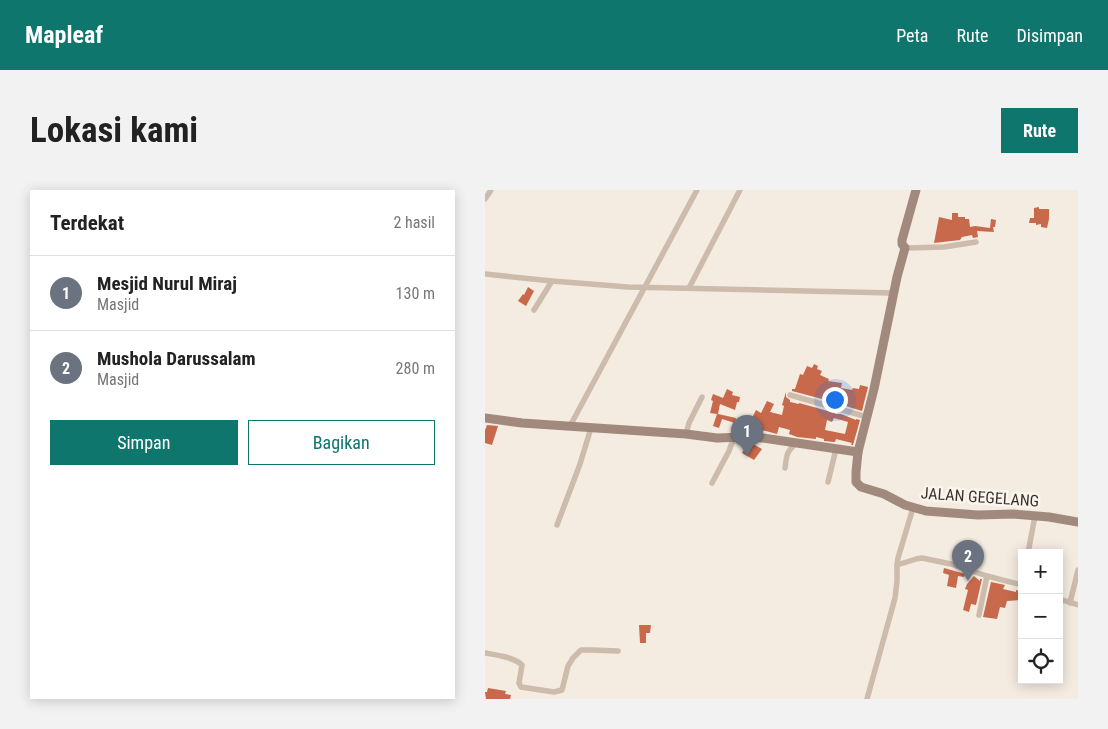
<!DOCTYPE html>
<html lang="id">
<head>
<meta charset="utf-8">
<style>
	:root { --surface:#fff; --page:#f2f2f2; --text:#222; --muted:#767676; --line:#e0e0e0; --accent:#0f766e }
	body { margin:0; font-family:"Roboto Condensed",sans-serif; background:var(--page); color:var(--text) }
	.controls { position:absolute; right:15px; bottom:15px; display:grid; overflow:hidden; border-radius:0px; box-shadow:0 2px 12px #0003 }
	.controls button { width:45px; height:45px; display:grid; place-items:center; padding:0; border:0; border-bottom:1px solid var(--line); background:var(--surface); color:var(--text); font:25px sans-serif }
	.you { position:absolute; left:349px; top:209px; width:18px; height:18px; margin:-12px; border:4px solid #fff; border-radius:50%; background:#1a73e8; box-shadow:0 0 0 8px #1a73e833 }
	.badge { display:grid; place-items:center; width:32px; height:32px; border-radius:50%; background:var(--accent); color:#fff; font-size:16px; font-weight:700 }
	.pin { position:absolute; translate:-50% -41px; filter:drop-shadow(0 1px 2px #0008) }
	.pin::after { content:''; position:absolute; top:26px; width:18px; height:15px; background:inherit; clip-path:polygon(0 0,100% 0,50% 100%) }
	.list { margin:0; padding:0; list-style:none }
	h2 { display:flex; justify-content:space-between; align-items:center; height:65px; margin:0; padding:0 20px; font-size:21px }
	h2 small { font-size:16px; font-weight:400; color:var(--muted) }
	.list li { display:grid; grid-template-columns:32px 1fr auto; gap:15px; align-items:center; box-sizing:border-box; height:75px; padding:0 20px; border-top:1px solid var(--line) }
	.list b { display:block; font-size:19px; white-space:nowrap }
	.list p { margin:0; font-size:16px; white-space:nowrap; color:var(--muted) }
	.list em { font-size:16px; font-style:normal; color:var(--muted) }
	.actions { display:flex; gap:10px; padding:15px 20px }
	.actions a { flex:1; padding:11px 0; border:1px solid var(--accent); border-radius:0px; text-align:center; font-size:18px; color:var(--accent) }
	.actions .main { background:var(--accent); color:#fff }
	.icon { flex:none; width:28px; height:28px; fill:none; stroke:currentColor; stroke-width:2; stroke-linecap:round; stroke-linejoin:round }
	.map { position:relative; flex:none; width:593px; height:509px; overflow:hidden; border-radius:0px }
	header { display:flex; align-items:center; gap:30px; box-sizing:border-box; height:70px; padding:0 25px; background:var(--accent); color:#fff }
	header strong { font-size:24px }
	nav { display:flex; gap:28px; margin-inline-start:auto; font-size:18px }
	.intro { display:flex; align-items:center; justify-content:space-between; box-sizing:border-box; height:120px; padding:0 30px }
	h1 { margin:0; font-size:35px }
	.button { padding:12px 22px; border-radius:0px; background:var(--accent); color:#fff; font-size:18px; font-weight:700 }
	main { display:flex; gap:30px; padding:0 30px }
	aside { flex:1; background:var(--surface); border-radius:0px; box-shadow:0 2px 12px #0003 }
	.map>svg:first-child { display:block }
</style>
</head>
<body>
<header>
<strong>Mapleaf</strong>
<nav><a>Peta</a><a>Rute</a><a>Disimpan</a></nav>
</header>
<div class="intro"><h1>Lokasi kami</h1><a class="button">Rute</a></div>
<main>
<aside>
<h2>Terdekat<small>2 hasil</small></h2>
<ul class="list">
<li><span class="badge" style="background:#6b7280">1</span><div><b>Mesjid Nurul Miraj</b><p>Masjid</p></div><em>130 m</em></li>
<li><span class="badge" style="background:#6b7280">2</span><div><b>Mushola Darussalam</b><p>Masjid</p></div><em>280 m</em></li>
</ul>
<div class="actions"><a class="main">Simpan</a><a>Bagikan</a></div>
</aside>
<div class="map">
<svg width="593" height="509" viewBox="0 0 593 509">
	<rect width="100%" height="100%" fill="#f4ebe1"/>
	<g fill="#c8694b" fill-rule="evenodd">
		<path d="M554,17V19H564V29L562,38L556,37V34L551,35V33H544L545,28H549V18Z"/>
		<path d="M467,23H473V27H480V29H484L485,37L490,36L505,38L506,29L511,30L510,37H508L509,42L492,41L493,47L488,48L487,45L477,47L475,50L449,53L454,27L467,30Z"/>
		<path d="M43,97L49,101L41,116L33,111L38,104L39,105Z"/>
		<path d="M329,174L333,176L332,179L337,181L335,185L344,189L343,191L357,193L356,198L367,200L368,198L374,199L375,195L383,197L377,221L351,213V212L342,209L341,210L307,201V199H310L315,184L318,185L322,176L327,178Z"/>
		<path d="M242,199L248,202L247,205L255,207L254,212H252L250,220L235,214L233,224L251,228L250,233L237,229L234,238L228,236L232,224L225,223L228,211L226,210L228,204L238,208Z"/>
		<path d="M301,202V207L305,210V212L314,214V213L350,223V224H356L371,230V229L375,230L368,255H366L367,253L351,249L350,252L339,251V249L331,247V249L312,247L304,244L305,240L294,237L292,244L266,237L265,239L261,238L262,234L267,228L271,220L276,223L282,211L289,214L285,222L297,225L299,216L297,215ZM349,228L363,232L360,244L340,240L342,230L347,232Z"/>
		<path d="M2,235L13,236L7,255L0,253V240Z"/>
		<path d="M263,253L268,254L277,259L269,270L257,263Z"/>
		<path d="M459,378L480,384L479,387L473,386L471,398L462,396L464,385L458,383Z"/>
		<path d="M489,386L495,391V389H497L491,415L486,414L484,422L478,420L483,400L480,399L482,394Z"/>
		<path d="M506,392L520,395L518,399L531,402V400L535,401V410L522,411L520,418L515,417L512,429L498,427Z"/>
		<path d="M154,435H166L165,443H161V453H155Z"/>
		<path d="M3,498L21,501L20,504L26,505L25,509H1L0,502H2Z"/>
	</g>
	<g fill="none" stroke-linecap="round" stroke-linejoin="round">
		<g stroke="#cdbbac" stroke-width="5.5">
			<path d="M0,9L6,0"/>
			<path d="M420,58L459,57L491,52"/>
			<path d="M0,84L67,91L143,97L408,103"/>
			<path d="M204,98L255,0"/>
			<path d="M49,120L67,91"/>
			<path d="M305,205L382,227"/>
			<path d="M85,236L212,0"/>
			<path d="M201,244L204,233L217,207"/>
			<path d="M300,278C302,264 301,263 311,253"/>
			<path d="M343,292L351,259"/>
			<path d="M227,293L244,261L249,247"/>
			<path d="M72,335L95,274L106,238"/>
			<path d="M543,363L550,326"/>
			<path d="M412,375L431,369L437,368L466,374L502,386L537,395"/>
			<path d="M574,409L593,415"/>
			<path d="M585,413L593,380"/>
			<path d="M494,425L502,386"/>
			<path d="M0,463C11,465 30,467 37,475L34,493L36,497L69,502L77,500L83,476L88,468L96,460H107L133,461"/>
			<path d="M382,509L410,408L412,391V375L413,368L428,318"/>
		</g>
		<g stroke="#a18a7d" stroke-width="9">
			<path d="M431,0L417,50V54L420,58L412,87L389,199L373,262L371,282V292L376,297L399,304L420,315L441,321L493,325L528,324L564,327L593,332"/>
			<path d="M0,228L37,233L201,244L232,248L259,247L278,248L373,262"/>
		</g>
	</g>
	<g text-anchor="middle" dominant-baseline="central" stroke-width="5" stroke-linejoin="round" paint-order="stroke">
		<g font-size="16" fill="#3b302b" stroke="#fbf5ee">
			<text transform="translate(495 307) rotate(4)">JALAN GEGELANG</text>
		</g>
	</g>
</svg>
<div class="controls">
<button>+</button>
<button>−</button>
<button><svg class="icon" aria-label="locate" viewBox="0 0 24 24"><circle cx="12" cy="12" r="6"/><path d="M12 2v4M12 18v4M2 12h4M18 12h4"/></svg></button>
</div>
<div class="you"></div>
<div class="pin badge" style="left:262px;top:266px;background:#6b7280">1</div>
<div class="pin badge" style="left:483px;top:391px;background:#6b7280">2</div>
</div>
</main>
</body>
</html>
